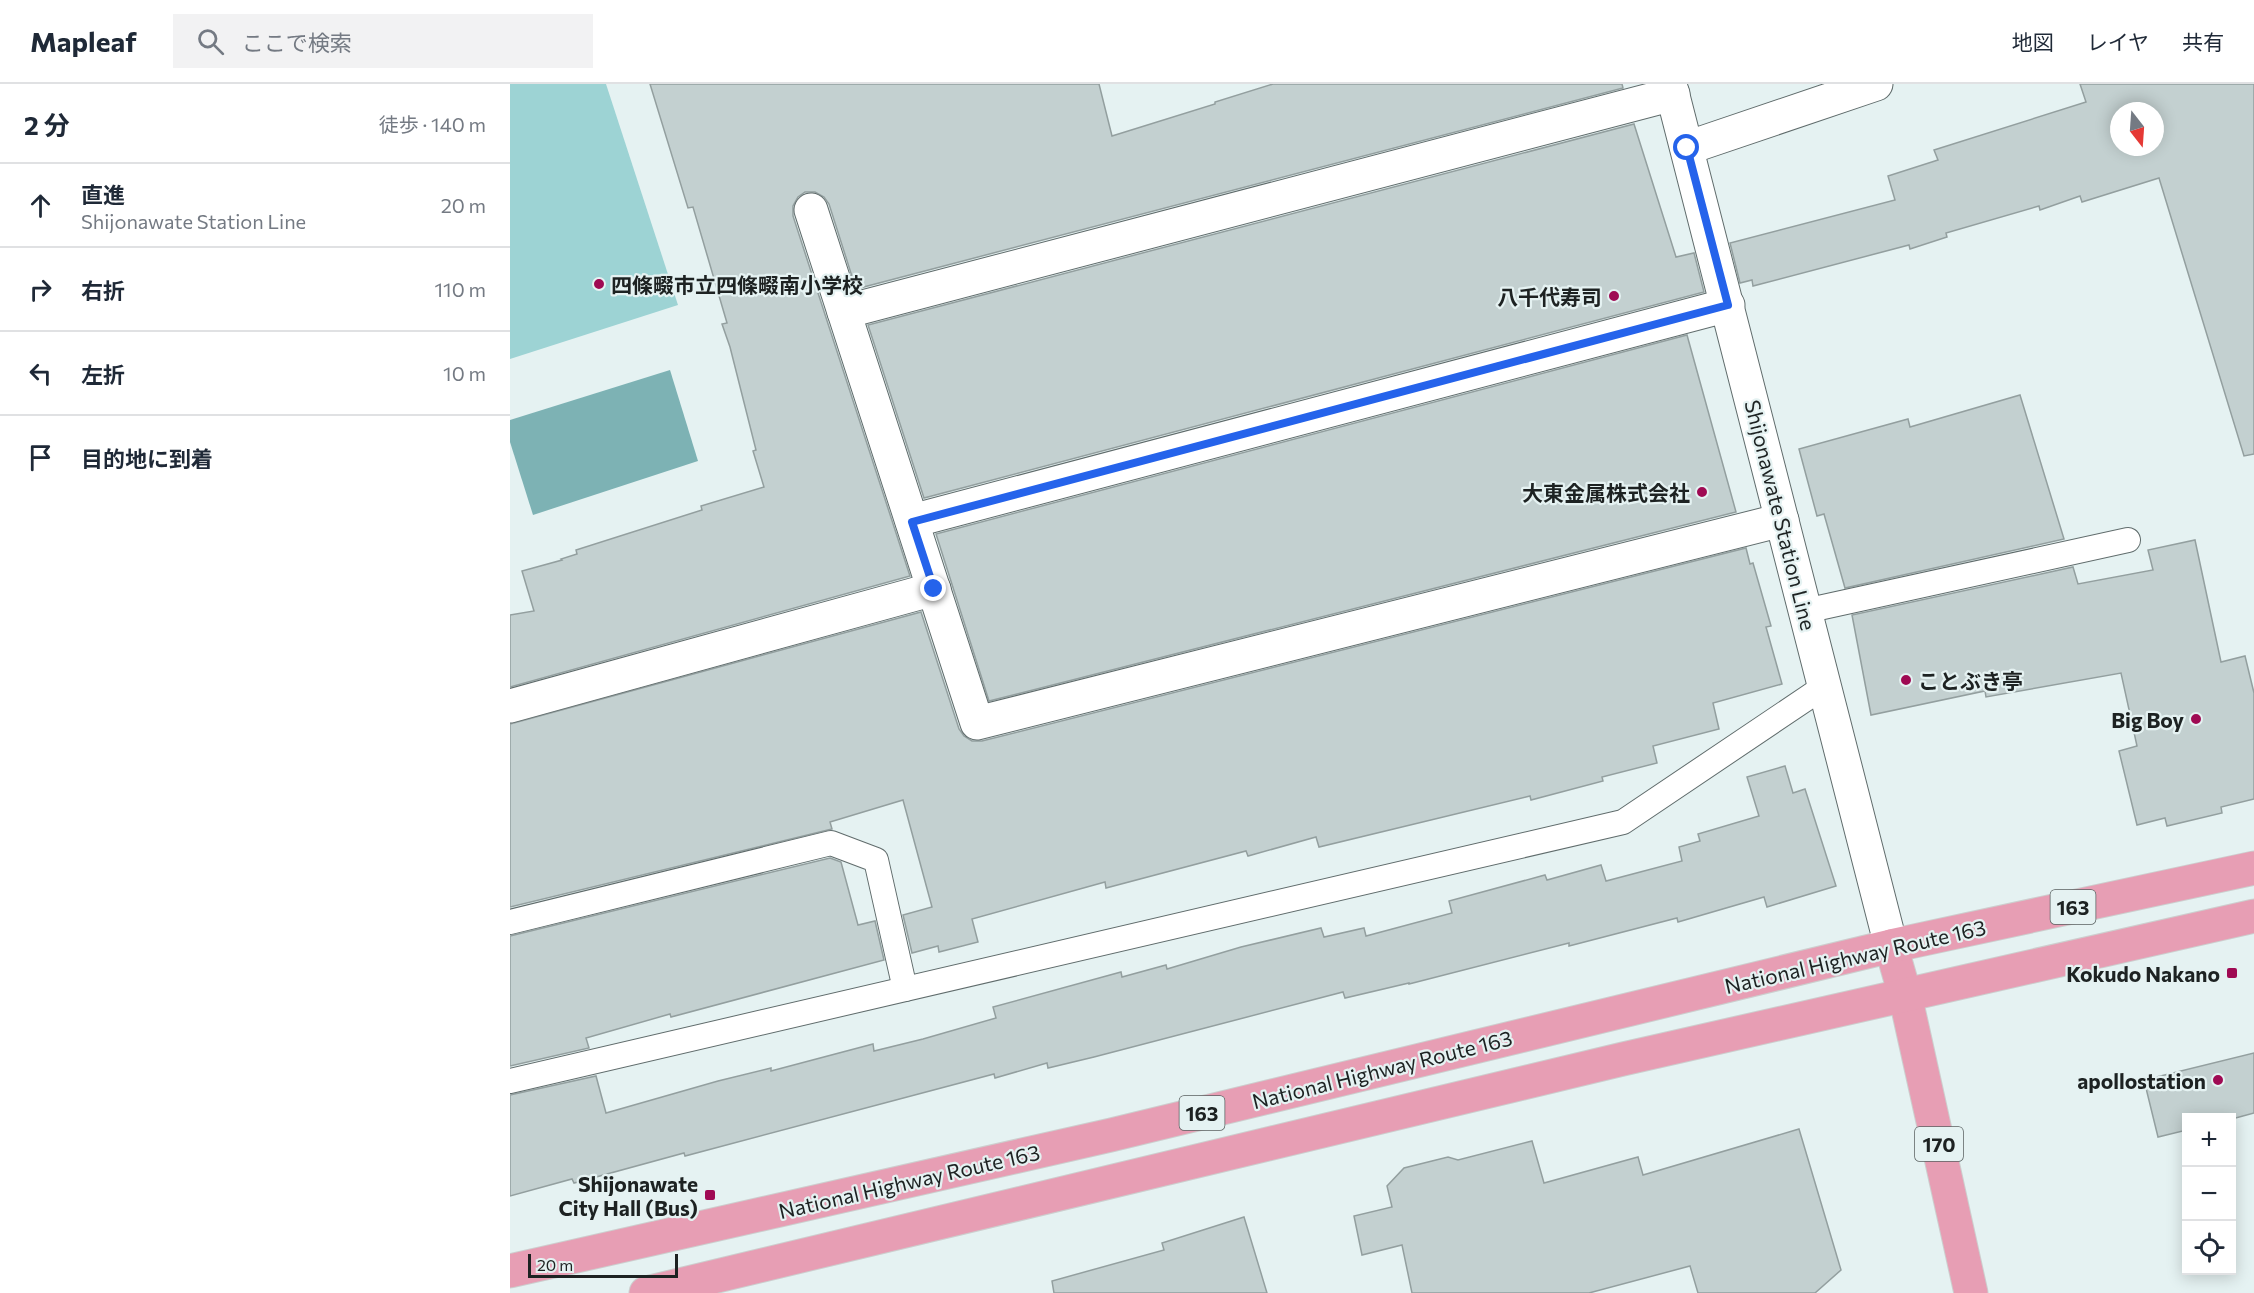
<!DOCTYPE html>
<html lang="ja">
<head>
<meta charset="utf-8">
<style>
	:root { --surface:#fff; --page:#f2f2f3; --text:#1f2937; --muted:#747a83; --line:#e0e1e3 }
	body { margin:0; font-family:Commissioner,"Noto Sans JP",sans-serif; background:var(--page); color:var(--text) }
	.controls { position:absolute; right:18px; bottom:18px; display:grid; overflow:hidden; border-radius:0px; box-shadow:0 3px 15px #0003 }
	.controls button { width:54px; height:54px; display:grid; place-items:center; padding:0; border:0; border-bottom:2px solid var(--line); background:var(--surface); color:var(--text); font:30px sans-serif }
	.compass { position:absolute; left:1600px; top:18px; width:54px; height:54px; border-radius:50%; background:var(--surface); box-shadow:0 3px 15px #0003; rotate:163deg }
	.scale { position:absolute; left:18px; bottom:15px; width:150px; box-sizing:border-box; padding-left:6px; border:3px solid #1d2222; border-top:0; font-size:16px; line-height:21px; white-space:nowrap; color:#1d2222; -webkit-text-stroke:4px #e5f2f2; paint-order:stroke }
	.stop { position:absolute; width:18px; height:18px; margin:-14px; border:4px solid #2563eb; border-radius:50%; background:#fff }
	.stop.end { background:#2563eb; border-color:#fff; box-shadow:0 2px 6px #0008 }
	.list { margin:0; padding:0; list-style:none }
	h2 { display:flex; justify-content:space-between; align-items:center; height:78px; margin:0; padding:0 24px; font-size:26px }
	h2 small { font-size:20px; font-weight:400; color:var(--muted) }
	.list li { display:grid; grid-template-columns:39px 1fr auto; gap:18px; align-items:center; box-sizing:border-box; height:84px; padding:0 24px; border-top:2px solid var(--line) }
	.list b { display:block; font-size:22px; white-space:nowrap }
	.list p { margin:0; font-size:20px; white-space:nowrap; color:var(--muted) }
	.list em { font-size:20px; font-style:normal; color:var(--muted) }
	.icon { flex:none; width:33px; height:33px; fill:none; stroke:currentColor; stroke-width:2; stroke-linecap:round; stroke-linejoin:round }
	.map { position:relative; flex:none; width:1744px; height:1209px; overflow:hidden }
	header { display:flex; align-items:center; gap:36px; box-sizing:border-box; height:84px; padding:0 30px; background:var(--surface); border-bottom:2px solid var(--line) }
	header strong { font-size:28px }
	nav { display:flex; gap:33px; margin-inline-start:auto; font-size:21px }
	.search { width:420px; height:54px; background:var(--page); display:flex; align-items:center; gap:15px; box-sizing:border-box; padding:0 21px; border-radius:0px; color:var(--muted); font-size:22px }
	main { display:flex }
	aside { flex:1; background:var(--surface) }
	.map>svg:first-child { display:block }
</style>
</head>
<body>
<header>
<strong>Mapleaf</strong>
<div class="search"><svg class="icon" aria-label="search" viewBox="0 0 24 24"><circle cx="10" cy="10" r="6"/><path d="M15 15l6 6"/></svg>ここで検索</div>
<nav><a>地図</a><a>レイヤ</a><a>共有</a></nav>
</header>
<main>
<aside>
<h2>2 分<small>徒歩 · 140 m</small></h2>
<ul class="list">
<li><svg class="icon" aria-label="ahead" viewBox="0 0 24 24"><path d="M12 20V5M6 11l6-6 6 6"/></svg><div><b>直進</b><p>Shijonawate Station Line</p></div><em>20 m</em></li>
<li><svg class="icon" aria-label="right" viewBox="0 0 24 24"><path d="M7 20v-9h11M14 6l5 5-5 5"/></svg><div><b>右折</b></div><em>110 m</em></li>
<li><svg class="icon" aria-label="left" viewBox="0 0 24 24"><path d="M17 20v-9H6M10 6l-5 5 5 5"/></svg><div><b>左折</b></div><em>10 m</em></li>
<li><svg class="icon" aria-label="arrive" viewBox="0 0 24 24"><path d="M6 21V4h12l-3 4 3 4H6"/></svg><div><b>目的地に到着</b></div></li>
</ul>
</aside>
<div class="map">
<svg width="1744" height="1209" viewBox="0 0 1744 1209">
	<rect width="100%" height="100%" fill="#e5f2f2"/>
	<path fill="#9dd3d4" d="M0,0H96L168,221L0,275Z"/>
	<path fill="#7db2b4" d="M160,286L188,377L23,431L0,358V336Z"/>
	<g fill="#c3d0d0" stroke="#939f9f" stroke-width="1.5" fill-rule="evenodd">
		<path d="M140,0H589L602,52L705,20V18L763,0H1112L1113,4L346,205L319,120L314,113L305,108H295L288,113L283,122V132L400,492L0,603V531L24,527L12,487L52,476L51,475L67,470L66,466L192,426L191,422L254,403L243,367L246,366L220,263L212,240L217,239L183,123L178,124Z"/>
		<path d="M1570,0H1744V370L1734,372L1649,94L1572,118L1570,112L1530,126L1529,122L1436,149L1437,153L1400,165L1399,161L1243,202L1242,196L1230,199L1220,159L1385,116L1378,92L1428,76L1424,66L1576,18ZM1609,27H1645V63H1609Z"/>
		<path d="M1124,40L1166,173L1184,169L1194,208L414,414L358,241Z"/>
		<path d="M1177,251L1226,428L479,617L426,450Z"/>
		<path d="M1510,311L1554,455L1335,504L1314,430L1307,432L1289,365L1398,335L1400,343Z"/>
		<path d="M1685,456L1711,578L1735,572L1744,609V715L1711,723L1712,729L1657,742L1655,734L1627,741L1609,667L1627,662L1611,589L1476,613L1475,607L1361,631L1342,531L1563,483L1568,500L1643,486L1638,466Z"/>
		<path d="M1236,464L1240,480L1243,479L1261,542L1256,543L1272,600L1203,619L1209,645L1143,662L1147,679L1092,693L1093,697L1021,716L1020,712L809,763L806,753L738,772L736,767L596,804L595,798L462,835L468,858L429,868L428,862L402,869L393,831L422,823L393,716L320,738L322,745L0,823V640L411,528L449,645L454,652L462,657H472Z"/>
		<path d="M1275,682L1283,709L1295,705L1326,802L1257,823L1254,813L1168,838L1167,834L1059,862V859L899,900V899L835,914L833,908L584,973L538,984L537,979L485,994L484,990L175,1072L174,1069L64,1099L62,1095L0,1112V1011L86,992L96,1029L208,997L261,984V987L363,960L364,967L413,955L486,934L483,923L611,888L612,893L656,881L657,885L731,863L811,844L814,853L854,844L856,852L942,829L939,817L1035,791L1037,796L1091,781L1096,797L1172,777L1169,763L1190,757L1188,750L1249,732L1237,693Z"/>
		<path d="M320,774L331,778L348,841L365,837L374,876L161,933L160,930L76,954L79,964L0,982V852Z"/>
		<path d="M1744,969V1029L1722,1035L1677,1034V1046L1648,1053L1634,996Z"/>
		<path d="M1289,1045L1331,1186L1305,1209H1188L1180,1182L1079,1209H902L892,1161L852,1171L844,1132L882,1123L877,1102L894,1084L938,1073L948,1076L1022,1057L1034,1099L1128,1073L1133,1091Z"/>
		<path d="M734,1133L757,1209H544L542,1197L654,1166L652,1159Z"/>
	</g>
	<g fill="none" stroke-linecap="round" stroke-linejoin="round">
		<g stroke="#606c6c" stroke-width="26">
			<g id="lane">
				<path d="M1295,527L1618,456"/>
				<path d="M0,838L321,759L366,776L395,905"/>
				<path d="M0,997L1113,738L1315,602"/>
			</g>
		</g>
		<g stroke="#606c6c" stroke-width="35">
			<g id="street">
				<path d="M1177,64L1366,0"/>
				<path d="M301,126L467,639L1272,436"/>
				<path d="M334,228L1163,10"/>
				<path d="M402,437L1218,221"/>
				<path d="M0,622L424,505"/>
			</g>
		</g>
		<g stroke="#606c6c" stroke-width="35">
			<path id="secondary" d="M1160,0L1381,862"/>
		</g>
		<g stroke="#cdcece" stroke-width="35">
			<g id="highway">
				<path d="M1381,862L1395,911L1461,1209"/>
				<path d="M0,1187L601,1051L1381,862L1744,784"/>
				<path d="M136,1209L1113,975L1744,832"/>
			</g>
		</g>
		<use href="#lane" stroke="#fff" stroke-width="24"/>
		<use href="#street" stroke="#fff" stroke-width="33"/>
		<use href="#secondary" stroke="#fff" stroke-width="33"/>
		<use href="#highway" stroke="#e79eb4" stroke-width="33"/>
	</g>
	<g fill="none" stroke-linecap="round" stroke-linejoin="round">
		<path stroke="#2563eb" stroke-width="8" d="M424,505L402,438L1218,221L1177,64"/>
	</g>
	<g fill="#9f0a53" stroke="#e5f2f2" stroke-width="2">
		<circle cx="89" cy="200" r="6"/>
		<circle cx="1104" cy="212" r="6"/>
		<circle cx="1192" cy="408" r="6"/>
		<circle cx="1396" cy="596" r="6"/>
		<circle cx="1686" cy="635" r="6"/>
		<rect x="1716" y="883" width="12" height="12" rx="3"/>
		<circle cx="1708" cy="996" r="6"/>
		<rect x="194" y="1105" width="12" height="12" rx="3"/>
	</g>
	<g text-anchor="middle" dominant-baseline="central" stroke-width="4.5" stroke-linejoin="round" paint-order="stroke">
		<g fill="#e5f2f2" stroke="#596060" stroke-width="1.5">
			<rect x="1540.5" y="806" width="45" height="34" rx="4.5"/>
			<rect x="669.5" y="1012" width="45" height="34" rx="4.5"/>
			<rect x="1405" y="1043" width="48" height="34" rx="4.5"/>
		</g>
		<g font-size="20" font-weight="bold" fill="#1d2222">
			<text x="1563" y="823">163</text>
			<text x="692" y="1029">163</text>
			<text x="1429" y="1060">170</text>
		</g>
		<g font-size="21" font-weight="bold" fill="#1d2222" stroke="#e5f2f2" text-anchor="end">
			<text x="101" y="200" text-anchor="start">四條畷市立四條畷南小学校</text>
			<text x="1092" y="212">八千代寿司</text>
			<text x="1180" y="408">大東金属株式会社</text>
			<text x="1408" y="596" text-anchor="start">ことぶき亭</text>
			<text x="1674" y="635">Big Boy</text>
			<text x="1710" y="889">Kokudo Nakano</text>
			<text x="1696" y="996">apollostation</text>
			<text x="188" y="1099">Shijonawate<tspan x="188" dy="24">City Hall (Bus)</tspan></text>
		</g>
		<g font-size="21" fill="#1d2222" stroke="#e5f2f2">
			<text transform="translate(1271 431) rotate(76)">Shijonawate Station Line</text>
			<text transform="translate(1345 872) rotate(-13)">National Highway Route 163</text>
			<text transform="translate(872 985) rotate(-14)">National Highway Route 163</text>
			<text transform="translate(399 1097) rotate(-13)">National Highway Route 163</text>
		</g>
	</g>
</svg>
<div class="controls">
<button>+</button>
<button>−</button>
<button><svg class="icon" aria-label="locate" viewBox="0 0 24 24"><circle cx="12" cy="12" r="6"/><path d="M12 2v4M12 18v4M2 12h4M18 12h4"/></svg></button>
</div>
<svg class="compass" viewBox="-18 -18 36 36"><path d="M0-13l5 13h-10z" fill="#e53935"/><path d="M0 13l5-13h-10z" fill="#747a83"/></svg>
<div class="scale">20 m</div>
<div class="stop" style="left:1177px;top:64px"></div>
<div class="stop end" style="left:424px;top:505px"></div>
</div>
</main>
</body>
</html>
